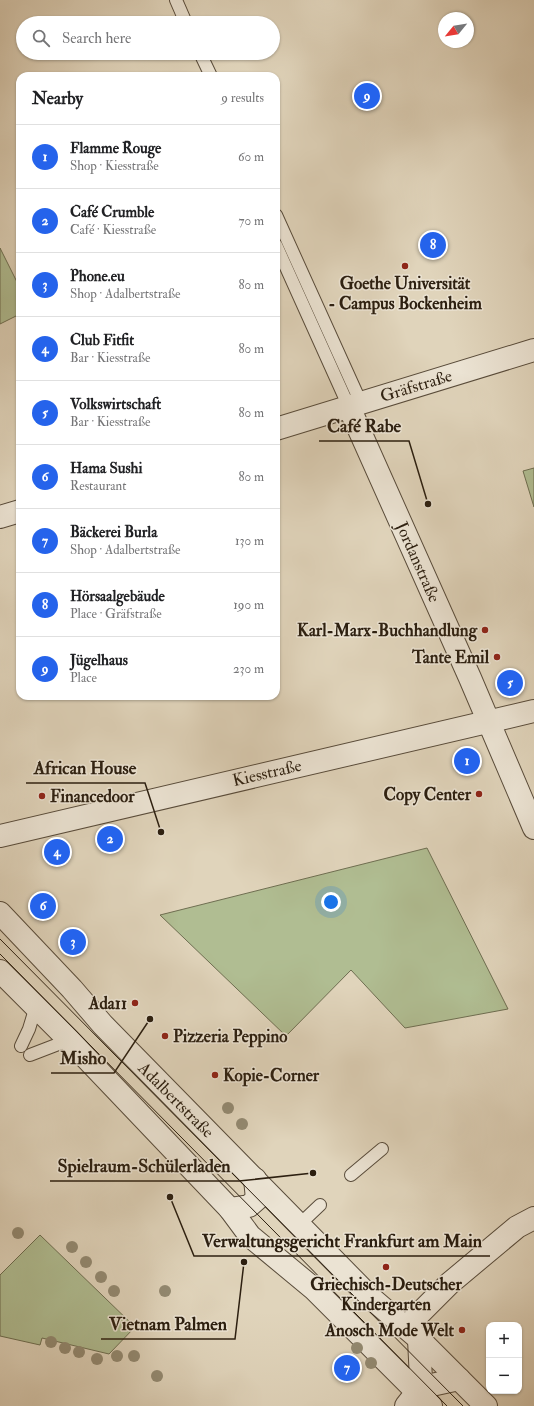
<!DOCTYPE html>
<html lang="en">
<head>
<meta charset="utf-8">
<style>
	:root { --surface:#fff; --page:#f2f2f2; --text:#202124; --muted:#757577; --line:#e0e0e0; --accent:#2563eb }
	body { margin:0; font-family:"IM FELL Double Pica",serif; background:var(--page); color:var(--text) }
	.controls { position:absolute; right:12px; bottom:12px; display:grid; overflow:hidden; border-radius:8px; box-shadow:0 1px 3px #0004 }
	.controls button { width:36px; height:36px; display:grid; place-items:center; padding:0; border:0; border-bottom:1px solid var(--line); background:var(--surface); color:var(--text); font:20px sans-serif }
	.compass { position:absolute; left:438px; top:12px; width:36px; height:36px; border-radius:50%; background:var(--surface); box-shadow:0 1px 3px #0004; rotate:240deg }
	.you { position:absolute; left:331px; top:902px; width:14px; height:14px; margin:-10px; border:3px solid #fff; border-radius:50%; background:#1a73e8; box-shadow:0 0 0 6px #1a73e833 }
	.badge { display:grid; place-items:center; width:26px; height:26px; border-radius:50%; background:var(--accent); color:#fff; font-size:13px; font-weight:700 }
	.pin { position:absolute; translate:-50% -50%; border:2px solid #fff; box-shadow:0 1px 4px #0006 }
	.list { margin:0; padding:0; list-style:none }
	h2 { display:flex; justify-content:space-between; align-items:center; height:52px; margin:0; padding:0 16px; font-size:17px }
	h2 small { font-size:13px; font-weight:400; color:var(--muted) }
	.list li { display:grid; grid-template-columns:26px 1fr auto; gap:12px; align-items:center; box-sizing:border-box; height:64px; padding:0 16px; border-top:1px solid var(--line) }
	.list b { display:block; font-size:15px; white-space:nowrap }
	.list p { margin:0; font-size:13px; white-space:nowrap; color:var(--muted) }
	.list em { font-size:13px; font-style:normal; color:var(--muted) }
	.icon { flex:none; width:22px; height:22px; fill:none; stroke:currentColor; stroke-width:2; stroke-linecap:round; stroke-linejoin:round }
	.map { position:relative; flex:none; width:534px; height:1406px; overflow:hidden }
	.search { position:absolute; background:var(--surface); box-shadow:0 1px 3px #0004; left:16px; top:16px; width:264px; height:44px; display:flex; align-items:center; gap:10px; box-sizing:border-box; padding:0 14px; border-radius:22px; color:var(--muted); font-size:15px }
	.panel { position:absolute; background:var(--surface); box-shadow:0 1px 3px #0004; left:16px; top:72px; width:264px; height:628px; border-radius:12px }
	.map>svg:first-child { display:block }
</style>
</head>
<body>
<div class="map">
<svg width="534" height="1406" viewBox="0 0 534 1406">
	<rect width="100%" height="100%" fill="#e0d4bb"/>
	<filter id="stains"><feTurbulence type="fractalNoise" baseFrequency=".005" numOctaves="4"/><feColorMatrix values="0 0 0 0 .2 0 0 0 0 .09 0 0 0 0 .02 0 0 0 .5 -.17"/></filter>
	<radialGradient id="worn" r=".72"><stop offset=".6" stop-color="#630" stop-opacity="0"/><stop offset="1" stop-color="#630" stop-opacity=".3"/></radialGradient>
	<g fill="#b0bd92" stroke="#6e6e51">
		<path d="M0,248L20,288V314L0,324Z"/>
		<path d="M534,468V507L523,471Z"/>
		<path d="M427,848L508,1009L405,1028L351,970L286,1036L160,915Z"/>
		<path d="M40,1235L135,1327L109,1354L42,1338L40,1345L0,1336V1275Z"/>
	</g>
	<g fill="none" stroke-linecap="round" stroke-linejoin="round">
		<g stroke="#594c3b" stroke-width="14">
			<g id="service">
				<path d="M176,0L186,23"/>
				<path d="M200,53L211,76"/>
				<path d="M276,215L361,403"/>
				<path d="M276,245L349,407"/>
				<path d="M21,1046L29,1029L36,1006"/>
				<path d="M30,1055L69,1040"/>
				<path d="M351,1175L382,1149"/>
				<path d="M300,1224L320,1205"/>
			</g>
		</g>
		<g stroke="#594c3b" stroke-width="24">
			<g id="minor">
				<path d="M349,407L470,678L534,828"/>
				<path d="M276,429L534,350"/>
				<path d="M0,517L20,511"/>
				<path d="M0,836L534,711"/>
				<path d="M406,1327L450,1283L517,1227L534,1218"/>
				<path d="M406,1406L417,1392"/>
			</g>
		</g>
		<g stroke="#594c3b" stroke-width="24">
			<g id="tertiary">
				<path d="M0,913L72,989L103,1025L370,1297L419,1339L486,1406"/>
				<path d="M0,971L69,1040L230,1209L250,1236L314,1289L431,1406"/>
				<path d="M230,1209L249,1206L257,1199L255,1179"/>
				<path d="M417,1392L421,1380L419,1339"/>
				<path d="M417,1392L427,1386L459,1379"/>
			</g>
		</g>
		<use href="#service" stroke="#ebe3d3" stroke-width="12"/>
		<use href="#minor" stroke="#ebe3d3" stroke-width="22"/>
		<use href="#tertiary" stroke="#ebe3d3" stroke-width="22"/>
		<g stroke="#2c1f10" stroke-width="1">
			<path d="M0,939L463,1406"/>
			<path d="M0,954L447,1406"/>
		</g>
	</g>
	<g fill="#938a72">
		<circle cx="228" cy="1108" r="6"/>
		<circle cx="242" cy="1124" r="6"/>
		<circle cx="18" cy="1233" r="6"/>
		<circle cx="72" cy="1247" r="6"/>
		<circle cx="86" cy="1262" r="6"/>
		<circle cx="101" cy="1277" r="6"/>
		<circle cx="114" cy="1291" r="6"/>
		<circle cx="165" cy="1291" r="6"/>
		<circle cx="51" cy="1342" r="6"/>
		<circle cx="65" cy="1348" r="6"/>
		<circle cx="357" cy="1348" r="6"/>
		<circle cx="79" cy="1352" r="6"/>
		<circle cx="117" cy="1356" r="6"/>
		<circle cx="134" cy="1356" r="6"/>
		<circle cx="97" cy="1359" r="6"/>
		<circle cx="371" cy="1363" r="6"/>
		<circle cx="157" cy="1376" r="6"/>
	</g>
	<g fill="#8f2418" stroke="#ebe3d3" stroke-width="1.5">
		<circle cx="405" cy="266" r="4"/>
		<circle cx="485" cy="630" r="4"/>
		<circle cx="497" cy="657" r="4"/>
		<circle cx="479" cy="794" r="4"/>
		<circle cx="42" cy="796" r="4"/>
		<circle cx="135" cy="1003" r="4"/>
		<circle cx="165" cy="1036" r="4"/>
		<circle cx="215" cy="1075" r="4"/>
		<circle cx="386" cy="1267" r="4"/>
		<circle cx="462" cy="1330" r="4"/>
	</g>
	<g text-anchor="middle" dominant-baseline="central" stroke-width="3" stroke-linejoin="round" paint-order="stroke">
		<g font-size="17" font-weight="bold" fill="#2c1f10" stroke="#ebe3d3" text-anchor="end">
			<text x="405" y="283" text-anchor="middle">Goethe Universität<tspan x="405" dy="20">- Campus Bockenheim</tspan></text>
			<text x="477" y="630">Karl-Marx-Buchhandlung</text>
			<text x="489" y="657">Tante Emil</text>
			<text x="471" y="794">Copy Center</text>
			<text x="50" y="796" text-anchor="start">Financedoor</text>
			<text x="127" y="1003">Ada11</text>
			<text x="173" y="1036" text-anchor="start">Pizzeria Peppino</text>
			<text x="223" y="1075" text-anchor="start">Kopie-Corner</text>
			<text x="386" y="1284" text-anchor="middle">Griechisch-Deutscher<tspan x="386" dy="20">Kindergarten</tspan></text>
			<text x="454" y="1330">Anosch Mode Welt</text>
		</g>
		<g font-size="17" fill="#2c1f10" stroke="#ebe3d3">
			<text transform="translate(416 386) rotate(-17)">Gräfstraße</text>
			<text transform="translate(418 562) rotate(66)">Jordanstraße</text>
			<text transform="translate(267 773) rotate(-13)">Kiesstraße</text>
			<text transform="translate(176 1100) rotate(45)">Adalbertstraße</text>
		</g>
	</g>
	<path fill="none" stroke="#2c1f10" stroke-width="1.5" d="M428 504L409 441H319M161 832L145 783H26M150 1019L114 1073H51M313 1173L239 1181H50M170 1197L194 1256H490M244 1262L235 1339H101"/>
	<g fill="#2c1f10" stroke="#ebe3d3" stroke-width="1.5">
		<circle cx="428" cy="504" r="4"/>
		<circle cx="161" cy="832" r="4"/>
		<circle cx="150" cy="1019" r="4"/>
		<circle cx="313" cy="1173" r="4"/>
		<circle cx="170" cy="1197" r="4"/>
		<circle cx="244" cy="1262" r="4"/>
	</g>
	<g font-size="18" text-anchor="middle" font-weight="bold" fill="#2c1f10" stroke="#ebe3d3" stroke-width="3" stroke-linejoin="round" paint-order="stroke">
		<text x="364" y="432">Café Rabe</text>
		<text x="85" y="774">African House</text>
		<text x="83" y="1064">Misho</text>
		<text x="144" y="1172">Spielraum-Schülerladen</text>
		<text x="342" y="1247">Verwaltungsgericht Frankfurt am Main</text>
		<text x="168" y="1330">Vietnam Palmen</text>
	</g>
	<rect width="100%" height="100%" filter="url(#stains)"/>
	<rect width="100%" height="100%" fill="url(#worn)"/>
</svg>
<div class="controls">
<button>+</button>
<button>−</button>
</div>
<svg class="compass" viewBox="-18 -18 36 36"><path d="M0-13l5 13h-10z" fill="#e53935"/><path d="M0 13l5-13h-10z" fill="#757577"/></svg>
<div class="you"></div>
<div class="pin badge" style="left:467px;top:761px">1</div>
<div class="pin badge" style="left:110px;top:839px">2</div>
<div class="pin badge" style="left:73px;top:942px">3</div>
<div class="pin badge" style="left:57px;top:852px">4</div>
<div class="pin badge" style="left:510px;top:683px">5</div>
<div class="pin badge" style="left:43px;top:906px">6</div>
<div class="pin badge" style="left:347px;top:1368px">7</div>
<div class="pin badge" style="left:433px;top:245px">8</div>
<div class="pin badge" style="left:367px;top:96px">9</div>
<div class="search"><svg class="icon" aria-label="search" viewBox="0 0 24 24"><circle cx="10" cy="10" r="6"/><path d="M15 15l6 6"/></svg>Search here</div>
<section class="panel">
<h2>Nearby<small>9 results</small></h2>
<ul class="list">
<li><span class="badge">1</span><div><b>Flamme Rouge</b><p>Shop · Kiesstraße</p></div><em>60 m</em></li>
<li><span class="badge">2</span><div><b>Café Crumble</b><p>Café · Kiesstraße</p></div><em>70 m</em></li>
<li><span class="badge">3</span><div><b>Phone.eu</b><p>Shop · Adalbertstraße</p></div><em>80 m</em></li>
<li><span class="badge">4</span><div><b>Club Fitfit</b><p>Bar · Kiesstraße</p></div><em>80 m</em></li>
<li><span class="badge">5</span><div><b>Volkswirtschaft</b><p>Bar · Kiesstraße</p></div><em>80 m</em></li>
<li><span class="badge">6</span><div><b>Hama Sushi</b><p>Restaurant</p></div><em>80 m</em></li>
<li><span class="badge">7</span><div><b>Bäckerei Burla</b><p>Shop · Adalbertstraße</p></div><em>130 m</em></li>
<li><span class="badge">8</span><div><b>Hörsaalgebäude</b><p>Place · Gräfstraße</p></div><em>190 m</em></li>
<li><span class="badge">9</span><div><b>Jügelhaus</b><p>Place</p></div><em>230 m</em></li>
</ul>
</section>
</div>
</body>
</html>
